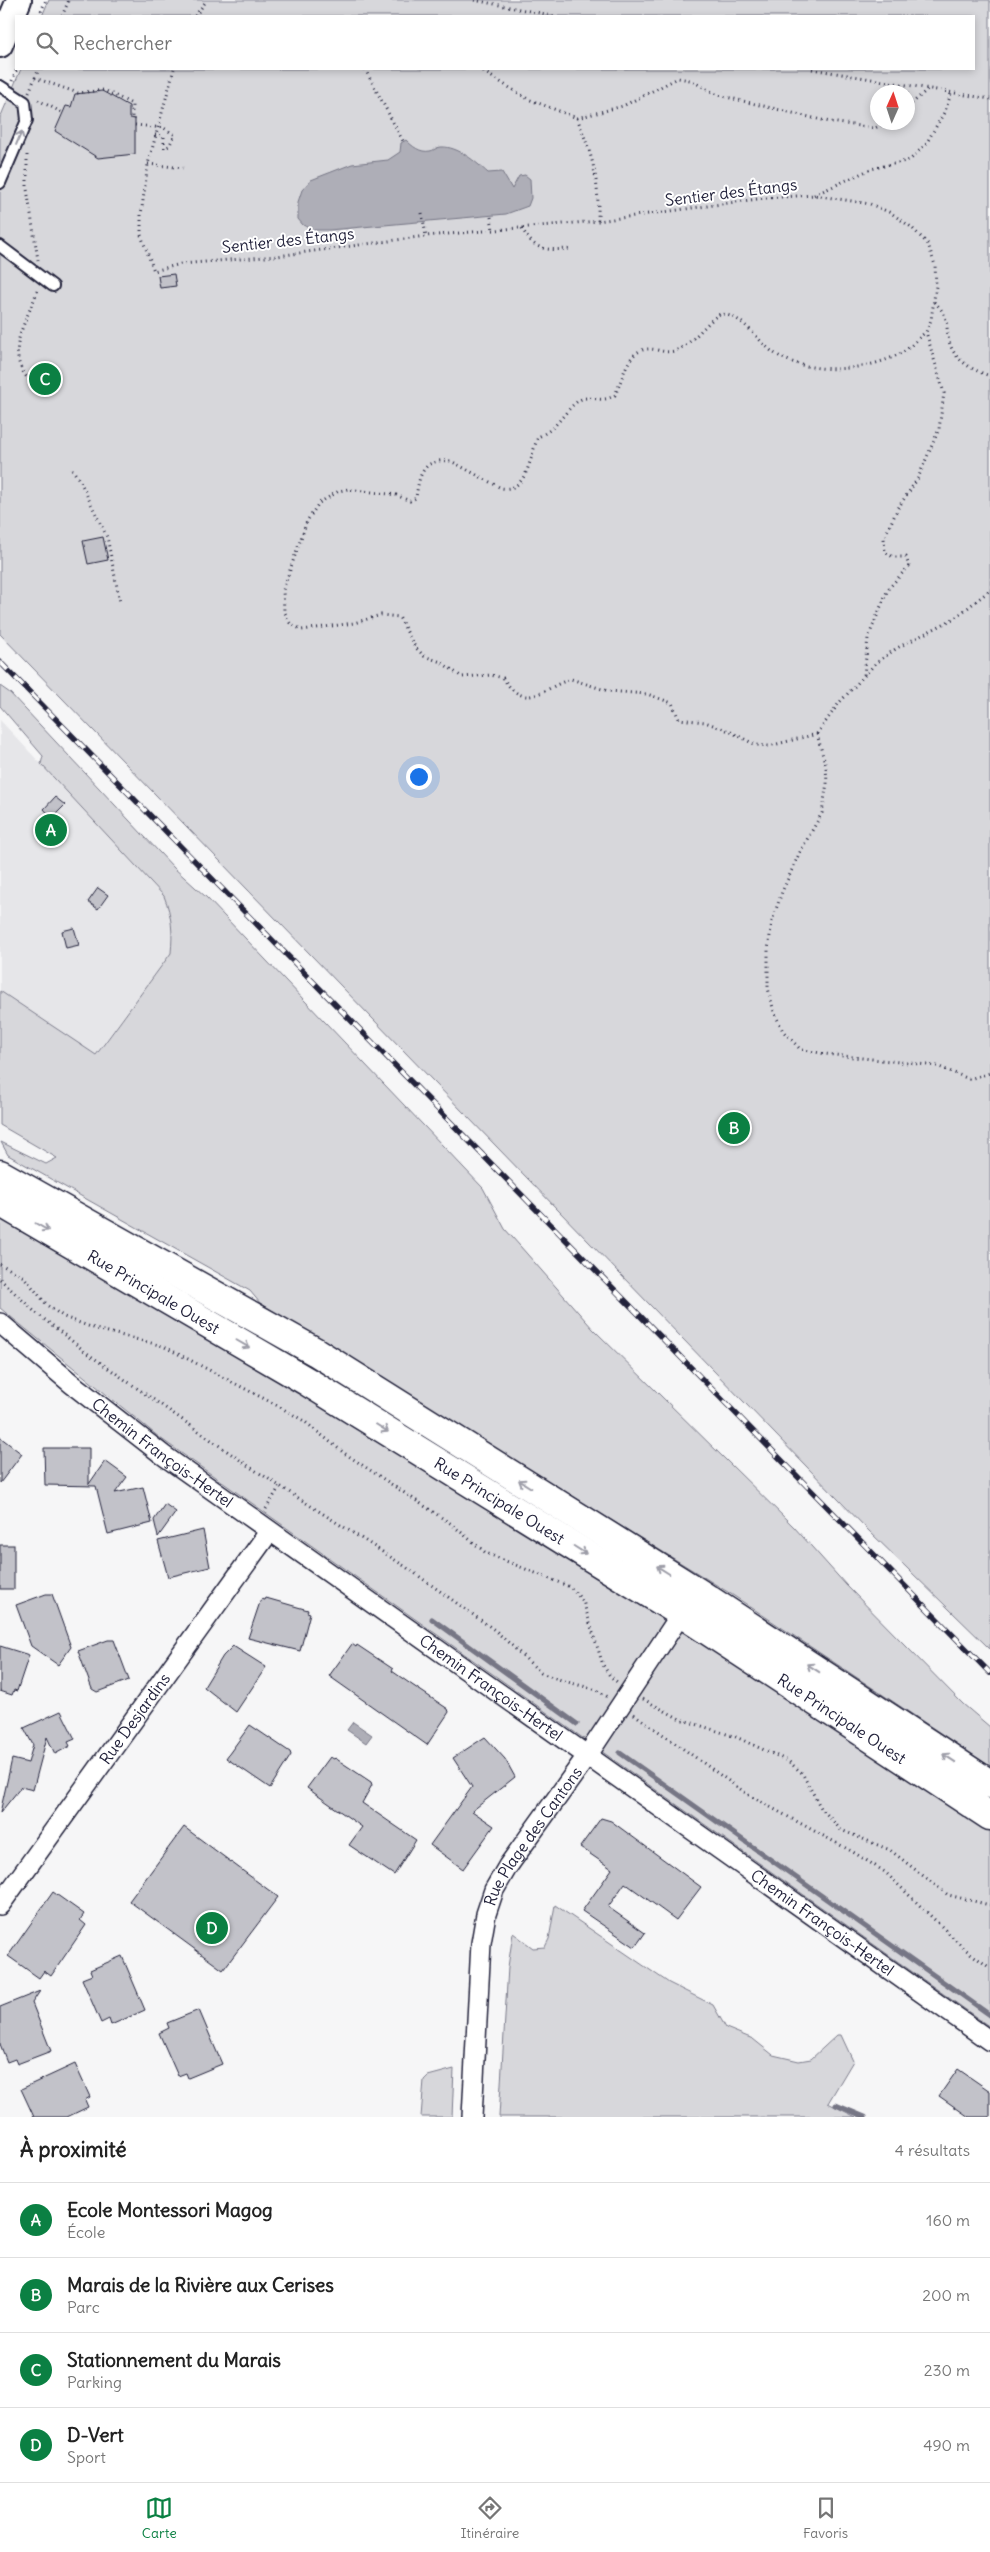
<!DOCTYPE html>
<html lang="fr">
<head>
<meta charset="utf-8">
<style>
	:root { --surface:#fff; --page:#f6f6f6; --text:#222; --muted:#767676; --line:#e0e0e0; --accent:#0b8043 }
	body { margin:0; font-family:Delius,sans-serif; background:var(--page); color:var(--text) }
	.compass { position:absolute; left:870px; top:85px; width:45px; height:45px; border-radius:50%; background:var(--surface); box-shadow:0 2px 8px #0003; rotate:3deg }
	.you { position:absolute; left:418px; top:776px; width:18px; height:18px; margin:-12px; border:4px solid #fff; border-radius:50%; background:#1a73e8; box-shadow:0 0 0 8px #1a73e833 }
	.badge { display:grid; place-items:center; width:32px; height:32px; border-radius:50%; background:var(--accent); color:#fff; font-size:16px; font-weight:700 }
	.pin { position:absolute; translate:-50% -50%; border:2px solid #fff; box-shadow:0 1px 5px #0006 }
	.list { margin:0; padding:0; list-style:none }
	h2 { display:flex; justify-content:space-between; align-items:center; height:65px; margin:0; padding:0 20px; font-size:21px }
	h2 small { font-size:16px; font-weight:400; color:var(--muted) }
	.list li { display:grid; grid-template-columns:32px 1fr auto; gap:15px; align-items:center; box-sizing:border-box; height:75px; padding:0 20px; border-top:1px solid var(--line) }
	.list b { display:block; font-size:19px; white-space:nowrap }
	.list p { margin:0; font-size:16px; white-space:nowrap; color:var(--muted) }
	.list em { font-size:16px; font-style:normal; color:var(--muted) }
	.icon { flex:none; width:28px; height:28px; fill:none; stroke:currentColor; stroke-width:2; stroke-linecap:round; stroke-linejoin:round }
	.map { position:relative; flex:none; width:990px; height:2117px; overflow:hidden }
	.search { position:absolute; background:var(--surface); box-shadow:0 2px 8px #0003; left:15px; right:15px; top:15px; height:55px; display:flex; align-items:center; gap:12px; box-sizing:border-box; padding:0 18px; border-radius:0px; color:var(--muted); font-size:19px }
	.sheet { height:365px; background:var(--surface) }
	nav { display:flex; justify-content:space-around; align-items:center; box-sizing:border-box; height:70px; border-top:1px solid var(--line); background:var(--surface); font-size:14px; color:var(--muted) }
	nav a { display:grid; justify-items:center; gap:2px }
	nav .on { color:var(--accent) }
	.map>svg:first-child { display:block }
</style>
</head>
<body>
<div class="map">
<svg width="990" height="2117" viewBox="0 0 990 2117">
	<rect width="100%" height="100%" fill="#f6f6f7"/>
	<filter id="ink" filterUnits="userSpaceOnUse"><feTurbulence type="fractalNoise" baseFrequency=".02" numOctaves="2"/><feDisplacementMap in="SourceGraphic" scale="10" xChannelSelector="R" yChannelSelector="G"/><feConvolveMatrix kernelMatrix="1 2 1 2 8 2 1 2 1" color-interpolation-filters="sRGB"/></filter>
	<g filter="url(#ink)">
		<path fill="#e6e6e9" d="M0,720L164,896L171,913V953L95,1055L0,991Z"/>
		<g fill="#d7d7db" stroke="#7c7c8b" fill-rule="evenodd">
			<path d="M49,0H990V1649L868,1530L0,634V118L21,69H974V16H42ZM878,92H908V122H878Z"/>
			<path d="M0,686L10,693L174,868L206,897L483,1188L505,1229L593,1329L794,1527L846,1585L963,1704L990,1727V1766L731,1594L260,1303L250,1291L8,1155L1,1142L46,1164L57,1158L0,1125V991L96,1055L171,953C173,932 172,916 164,896L41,764L43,756L0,706Z"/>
			<path d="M0,1214L424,1459L990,1829V2027L160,1438L0,1308Z"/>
			<path d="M555,1905L669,1983L713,2005L726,2028L753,2039L773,2055L799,2061L811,2059L837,2035H841L853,2061L828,2103L856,2117H499L508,1967L513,1933L533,1948L545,1947L549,1939Z"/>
			<path d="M454,2069L452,2117H421L424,2080L428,2076Z"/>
		</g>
		<g fill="#aeaeb7" stroke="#767685">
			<path d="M406,140C412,146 420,153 430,151C433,151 437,147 441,147C458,146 476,162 488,173L502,172L512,189L519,176L525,175L530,179L531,198L528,206L506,214L329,230H313L303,225L298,219V202L302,190L311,180L352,164L388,160L400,152L401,143Z"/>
			<path d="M353,1722L372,1735L366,1743L347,1730Z"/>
		</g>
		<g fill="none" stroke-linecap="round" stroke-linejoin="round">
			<g stroke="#767685" stroke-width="5">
				<path d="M432,1619L577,1724"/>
				<path d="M620,1753L990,2015"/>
				<path d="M836,2105L865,2117"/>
			</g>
		</g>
		<g fill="#c2c2c9" stroke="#22223b">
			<path d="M102,91L129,106V118L135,119V154L98,158L55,131L66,106L71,107L75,94Z"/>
			<path d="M174,274L176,286L160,288L158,276Z"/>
			<path d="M103,537L108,560L88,564L83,541Z"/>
			<path d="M55,797L65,805L52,818L44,809Z"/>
			<path d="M98,888L108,895L98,909L88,902Z"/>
			<path d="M74,928L79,945L66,948L62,931Z"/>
			<path d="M0,1437L22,1454L0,1483Z"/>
			<path d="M44,1448H89V1484L105,1461L127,1477L115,1493L143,1487L152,1523L108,1534L96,1486L45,1485Z"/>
			<path d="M165,1504L176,1512L158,1537L154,1520Z"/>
			<path d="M203,1530L210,1567L168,1577L158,1541Z"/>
			<rect x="0" y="1545" width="14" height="44"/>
			<path d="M46,1594H52L71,1647L58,1665L31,1646L16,1605Z"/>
			<path d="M266,1598L308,1610L307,1612L310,1613L300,1651L248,1638L261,1599L265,1600Z"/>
			<path d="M108,1640H114L129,1680L97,1692L92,1689L78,1651Z"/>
			<path d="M352,1644L356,1647L357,1645L393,1669L392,1671L412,1685L448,1709L449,1712L427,1745L329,1676Z"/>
			<path d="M0,1646L29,1655L17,1691L14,1690L12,1695L0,1691Z"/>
			<path d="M233,1646L266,1667L236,1712L204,1687L223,1656Z"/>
			<path d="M61,1711L75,1739L68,1742L70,1746L55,1754L47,1737L33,1790L21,1787L0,1813L12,1759L28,1763L33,1745L24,1728Z"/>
			<path d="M250,1725L290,1752L291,1755L270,1788L226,1758Z"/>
			<path d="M485,1737L505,1759L515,1777L472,1811L494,1826L463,1869L430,1845L472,1787L453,1758Z"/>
			<path d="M330,1757L334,1759L335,1758L371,1782L372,1785L362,1803L416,1840L394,1875L349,1845L362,1827L307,1788Z"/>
			<path d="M601,1818L611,1821L701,1887L676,1920L625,1883L608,1907L645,1933L635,1947L582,1911L612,1869L580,1847Z"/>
			<path d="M184,1827L278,1897L223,1970L129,1901Z"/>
			<path d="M53,1892L84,1914L80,1920L86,1925L51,1976L44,1971L39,1978L8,1956Z"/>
			<path d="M122,1956L145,2010L111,2025L109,2019L101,2023L82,1979L92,1975L90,1970Z"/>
			<path d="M40,1991L32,2003L51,2051L17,2064L15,2059L7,2062L0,2044V2007Z"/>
			<path d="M199,2010L222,2064L188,2078L186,2073L178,2076L159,2033L169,2028L167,2023Z"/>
			<path d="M75,2064L90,2097L85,2100L88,2107L67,2117H34L21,2089Z"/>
			<path d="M958,2069L990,2091V2117H969L939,2096Z"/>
		</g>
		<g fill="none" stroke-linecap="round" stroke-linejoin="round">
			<g stroke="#22223b" stroke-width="14">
				<g id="service">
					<path d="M0,86L25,102L27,120L0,183"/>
					<path d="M0,246L53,286"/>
				</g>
			</g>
			<g stroke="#22223b" stroke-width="22">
				<g id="minor">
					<path id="s1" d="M0,1323L72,1384L163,1455L990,2041"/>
					<path id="s2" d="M0,1905L269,1532"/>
					<path id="s3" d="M472,2117L481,1943L486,1914L494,1890L508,1866L587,1756L687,1605"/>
				</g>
			</g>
			<g stroke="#22223b" stroke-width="28">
				<path id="tertiary" d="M0,45L19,0"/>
			</g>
			<g stroke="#22223b" stroke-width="31">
				<g id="primary">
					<path d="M0,1174L316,1352L696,1591L990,1784"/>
					<path id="s4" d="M0,1202L308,1382L681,1613L990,1816"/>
				</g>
			</g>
			<g stroke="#22223b" stroke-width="3" stroke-dasharray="1 4" stroke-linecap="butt">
				<path d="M474,0L555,16"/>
				<path d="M39,16L46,0"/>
				<path d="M62,16L69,0"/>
				<path d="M195,16L207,0"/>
				<path d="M174,69L148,164L141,215V235L154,271L181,264L277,256L426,236L598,221L765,198L814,195L870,204L891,213L911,227L928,244L935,265L936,286L931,320L926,332L944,393L939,429L918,478L898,508L884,538L885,552L893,557H906L909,566L888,589L868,638L864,675"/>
				<path d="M365,69L404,143"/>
				<path d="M479,69L528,99L577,118L623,106L678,78L690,80L718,95L830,122L875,128L888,122"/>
				<path d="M812,69L990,99"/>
				<path d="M35,78L39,69"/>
				<path d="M12,81L17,69"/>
				<path d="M29,92L35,78L78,93L104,90L132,104V119"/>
				<path d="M38,100L63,113"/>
				<path d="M908,107L929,88"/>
				<path d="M577,118C593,157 599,179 598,221"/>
				<path d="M155,135L164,136V148L169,146L175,135"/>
				<path d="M27,155V189L38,260"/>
				<path d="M148,164L183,168"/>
				<path d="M814,195L871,169L910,160L926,144L945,111L952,91"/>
				<path d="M422,213L426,236"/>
				<path d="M491,217L493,230"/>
				<path d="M522,228C534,252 547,250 571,249"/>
				<path d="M934,302C950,316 945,323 949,341C954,361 973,370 990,376"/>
				<path d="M33,384C0,352 28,323 38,288"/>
				<path d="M72,469L80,481L107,537L120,602"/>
				<path d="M817,734L769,746L756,745L729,731L705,722L679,719L672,703L647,694L608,691L571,679C542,688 526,713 503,678L491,675L462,677L441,662L424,656L415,647L399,617L381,615L354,623L302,630L290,623L284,611L283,590L307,521L319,503L339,491L348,489L396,495L410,501L416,498C419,474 423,458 451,461L501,488C528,493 530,455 538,437C561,426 561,414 578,401C589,393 600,405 615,395C625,374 628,343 657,350C665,352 672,353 679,349C695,341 705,323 720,314C744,315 756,340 774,353C808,376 868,372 903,352C911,347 918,338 926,332"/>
				<path d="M817,734L826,767L827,783L822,813L800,852L782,892L772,921L768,950V988L774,1012L783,1031L800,1049L825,1054L937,1066L969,1079L990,1073"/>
				<path d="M817,734L839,703L876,663L897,648L955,618L990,590"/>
				<path d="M0,1264L24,1277L48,1306L64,1317L96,1329L163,1346L280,1407L304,1421L344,1453L450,1523L486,1553L570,1587L583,1601L603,1665L610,1676L617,1682"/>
				<path d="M0,1279L35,1312L91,1356L250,1467L406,1567L496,1631L541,1673L564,1681L597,1690L608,1697"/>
				<path d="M266,1509L280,1486"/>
				<path d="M643,1699L680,1719L736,1737L788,1761L802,1773L821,1808L841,1830L890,1850L948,1895L990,1905"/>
				<path d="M634,1714L750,1796L853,1852L885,1872L965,1949L990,1968"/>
			</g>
			<use href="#service" stroke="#fff" stroke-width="10"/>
			<use href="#minor" stroke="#fff" stroke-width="19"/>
			<use href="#tertiary" stroke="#fff" stroke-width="24"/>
			<use href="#primary" stroke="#fff" stroke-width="28"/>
			<g stroke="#22223b" stroke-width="5.5">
				<path id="rail" d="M0,662L990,1673"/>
			</g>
			<use href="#rail" stroke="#fff" stroke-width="4" stroke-dasharray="11" stroke-linecap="butt"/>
			<path stroke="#22223b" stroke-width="3" stroke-dasharray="1 4" stroke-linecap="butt" d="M135,125L164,128L175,135"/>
		</g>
		<defs><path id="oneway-shaft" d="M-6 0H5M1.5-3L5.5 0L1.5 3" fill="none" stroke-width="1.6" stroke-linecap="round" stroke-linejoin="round" transform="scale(1.25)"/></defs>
		<g stroke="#9c9ca7">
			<use href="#oneway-shaft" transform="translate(19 138) rotate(-67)"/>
			<use href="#oneway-shaft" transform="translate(42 1227) rotate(30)"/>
			<use href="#oneway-shaft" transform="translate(243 1344) rotate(30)"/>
			<use href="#oneway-shaft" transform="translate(382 1428) rotate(32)"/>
			<use href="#oneway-shaft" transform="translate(525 1484) rotate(-148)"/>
			<use href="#oneway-shaft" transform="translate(580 1550) rotate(32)"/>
			<use href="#oneway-shaft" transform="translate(663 1570) rotate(-148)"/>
			<use href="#oneway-shaft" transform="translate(813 1668) rotate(-147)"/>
			<use href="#oneway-shaft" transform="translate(949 1758) rotate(-147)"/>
		</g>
	</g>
	<g text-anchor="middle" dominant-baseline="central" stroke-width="4" stroke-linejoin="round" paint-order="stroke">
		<g font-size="16" fill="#22223b" stroke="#fff">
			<text transform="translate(731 192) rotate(-7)">Sentier des Étangs</text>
			<text transform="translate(288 240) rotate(-6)">Sentier des Étangs</text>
			<text stroke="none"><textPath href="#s4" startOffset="178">Rue Principale Ouest</textPath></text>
			<text stroke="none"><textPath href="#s1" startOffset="208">Chemin François-Hertel</textPath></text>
			<text stroke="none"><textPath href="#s4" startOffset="582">Rue Principale Ouest</textPath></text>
			<text stroke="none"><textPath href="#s1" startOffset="612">Chemin François-Hertel</textPath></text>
			<text stroke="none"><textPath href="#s2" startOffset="230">Rue Desjardins</textPath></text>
			<text stroke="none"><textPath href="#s4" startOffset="988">Rue Principale Ouest</textPath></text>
			<text stroke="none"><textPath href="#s3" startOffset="295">Rue Plage des Cantons</textPath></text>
			<text stroke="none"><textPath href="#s1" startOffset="1018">Chemin François-Hertel</textPath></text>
		</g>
	</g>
</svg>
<svg class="compass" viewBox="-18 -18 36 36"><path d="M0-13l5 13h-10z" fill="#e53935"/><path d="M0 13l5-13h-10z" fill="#767676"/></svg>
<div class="you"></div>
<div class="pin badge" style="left:51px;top:830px">A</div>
<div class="pin badge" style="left:734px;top:1128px">B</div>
<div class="pin badge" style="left:45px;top:379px">C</div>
<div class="pin badge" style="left:212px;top:1928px">D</div>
<div class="search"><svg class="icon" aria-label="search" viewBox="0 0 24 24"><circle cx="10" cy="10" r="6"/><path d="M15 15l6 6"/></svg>Rechercher</div>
</div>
<section class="sheet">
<h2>À proximité<small>4 résultats</small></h2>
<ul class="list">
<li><span class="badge">A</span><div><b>Ecole Montessori Magog</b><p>École</p></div><em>160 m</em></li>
<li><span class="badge">B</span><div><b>Marais de la Rivière aux Cerises</b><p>Parc</p></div><em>200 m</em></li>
<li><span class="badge">C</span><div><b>Stationnement du Marais</b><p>Parking</p></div><em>230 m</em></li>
<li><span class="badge">D</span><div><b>D-Vert</b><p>Sport</p></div><em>490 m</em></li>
</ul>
</section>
<nav>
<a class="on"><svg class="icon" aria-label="map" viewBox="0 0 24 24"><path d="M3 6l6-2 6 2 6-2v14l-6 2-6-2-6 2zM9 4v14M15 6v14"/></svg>Carte</a>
<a><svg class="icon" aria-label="directions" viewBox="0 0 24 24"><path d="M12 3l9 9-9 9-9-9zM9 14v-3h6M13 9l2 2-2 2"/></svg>Itinéraire</a>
<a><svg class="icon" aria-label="saved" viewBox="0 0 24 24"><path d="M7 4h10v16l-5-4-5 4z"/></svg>Favoris</a>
</nav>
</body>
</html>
